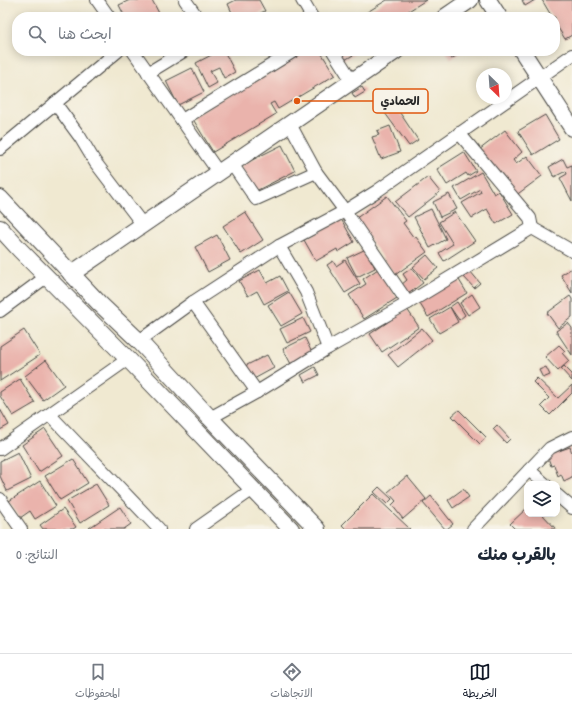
<!DOCTYPE html>
<html lang="ar">
<head>
<meta charset="utf-8">
<style>
	:root { --surface:#fff; --page:#f6f6f7; --text:#1f2937; --muted:#747a83; --line:#e0e1e3; --accent:#111827 }
	body { margin:0; font-family:"Patrick Hand","Playpen Sans Arabic",sans-serif; background:var(--page); color:var(--text); direction:rtl }
	.controls { position:absolute; right:12px; bottom:12px; display:grid; overflow:hidden; border-radius:8px; box-shadow:0 2px 10px #0003 }
	.controls button { width:36px; height:36px; display:grid; place-items:center; padding:0; border:0; border-bottom:1px solid var(--line); background:var(--surface); color:var(--text); font:20px sans-serif }
	.compass { position:absolute; left:476px; top:68px; width:36px; height:36px; border-radius:50%; background:var(--surface); box-shadow:0 2px 10px #0003; rotate:155deg }
	.list { margin:0; padding:0; list-style:none }
	h2 { display:flex; justify-content:space-between; align-items:center; height:52px; margin:0; padding:0 16px; font-size:17px }
	h2 small { font-size:13px; font-weight:400; color:var(--muted) }
	.icon { flex:none; width:22px; height:22px; fill:none; stroke:currentColor; stroke-width:2; stroke-linecap:round; stroke-linejoin:round }
	.map { position:relative; flex:none; width:572px; height:529px; overflow:hidden; direction:ltr }
	.search { position:absolute; background:var(--surface); box-shadow:0 2px 10px #0003; left:12px; right:12px; top:12px; height:44px; display:flex; align-items:center; gap:10px; box-sizing:border-box; padding:0 14px; border-radius:16px; color:var(--muted); font-size:15px }
	.sheet { height:124px; background:var(--surface) }
	nav { display:flex; justify-content:space-around; align-items:center; box-sizing:border-box; height:56px; border-top:1px solid var(--line); background:var(--surface); font-size:11px; color:var(--muted) }
	nav a { display:grid; justify-items:center; gap:2px }
	nav .on { color:var(--accent) }
	.map>svg:first-child { display:block }
</style>
</head>
<body>
<div class="map">
<svg width="572" height="529" viewBox="0 0 572 529">
	<rect width="100%" height="100%" fill="#f7f3e8"/>
	<filter id="ink" filterUnits="userSpaceOnUse"><feTurbulence type="fractalNoise" baseFrequency=".025" numOctaves="2"/><feDisplacementMap in="SourceGraphic" scale="8" xChannelSelector="R" yChannelSelector="G"/><feConvolveMatrix kernelMatrix="1 2 1 2 8 2 1 2 1" color-interpolation-filters="sRGB"/></filter>
	<filter id="wash" filterUnits="userSpaceOnUse"><feTurbulence type="fractalNoise" baseFrequency=".012" numOctaves="4" result="noise"/><feDisplacementMap in="SourceGraphic" scale="16" xChannelSelector="R" yChannelSelector="G"/><feGaussianBlur stdDeviation="0.9" result="paint"/><feColorMatrix in="noise" values="0 0 0 0 0 0 0 0 0 0 0 0 0 0 0 0 0 1.4 0 .05"/><feComposite in="paint" operator="in"/></filter>
	<g filter="url(#wash)">
		<rect width="100%" height="100%" fill="#f0e9d1"/>
		<g id="blocks">
			<g fill="#eab3ac">
				<path d="M130,0H152L161,17H125L119,5Z"/>
				<path d="M236,0H259L265,11L254,16L255,17H234L228,4Z"/>
				<path d="M387,0H426L399,17H366L364,14Z"/>
				<path d="M522,0H535L525,6Z"/>
				<path d="M542,0H572V35L565,39L555,23V17H552Z"/>
				<path d="M219,51H224L235,72L224,78L219,67L210,71L217,83L208,88L196,63Z"/>
				<path d="M306,51H320L335,75L278,109L274,102L270,104L276,114L213,152L191,116L254,82Z"/>
				<path d="M337,51H360L343,61Z"/>
				<path d="M446,51H464L451,59Z"/>
				<path d="M192,68L204,92L178,105L166,81Z"/>
				<path d="M362,87L365,92L355,98L352,93Z"/>
				<path d="M398,104L400,108L398,110L418,140L409,146L385,113Z"/>
				<path d="M545,115L559,139L533,155L518,131Z"/>
				<path d="M390,126L400,152L381,159L372,137L379,135L377,131Z"/>
				<path d="M505,130L522,152L513,160L516,164L527,156L542,176L515,196L479,150Z"/>
				<path d="M282,145L295,171L254,192L240,166Z"/>
				<path d="M464,152L476,171L468,176L466,173L447,185L437,169Z"/>
				<path d="M563,159L567,167L572,165V201L560,178L567,174L566,171L554,177L549,167Z"/>
				<path d="M481,172L494,194L499,191L513,214L496,224L487,209L472,218L462,203L481,192L480,189L461,200L454,188Z"/>
				<path d="M428,177L440,192L408,217L395,202Z"/>
				<path d="M449,194L457,209L440,217L433,202Z"/>
				<path d="M387,196L406,221L403,223L414,238L416,237L427,252L395,275L355,219Z"/>
				<path d="M431,209L446,239L430,248L414,217Z"/>
				<path d="M245,212L263,240L241,254L223,226Z"/>
				<path d="M455,212L475,241L444,261L439,253L453,244L439,222Z"/>
				<path d="M341,219L354,242L338,252L337,249L316,261L304,240Z"/>
				<path d="M217,235L230,260L208,272L195,247Z"/>
				<path d="M366,249L375,268L357,277L347,258Z"/>
				<path d="M427,255L438,268L424,279L413,267Z"/>
				<path d="M345,260L360,284L345,293L327,265L333,261L336,266Z"/>
				<path d="M412,268L423,283L408,294L401,285L407,280L403,274Z"/>
				<path d="M572,268V293L561,275Z"/>
				<path d="M378,269L397,298L364,319L349,295L366,284L363,279Z"/>
				<path d="M260,270L267,283L280,276L288,291L264,304L257,291L248,296L239,281Z"/>
				<path d="M470,271L480,283L474,288L464,277Z"/>
				<path d="M456,275L467,293L428,317L417,299Z"/>
				<path d="M289,292L302,314L281,326L268,305Z"/>
				<path d="M472,294L480,307L468,315L460,303Z"/>
				<path d="M570,296L572,299V317L558,328L547,313Z"/>
				<path d="M457,302L465,315L459,320L450,307Z"/>
				<path d="M450,307L458,322L439,333L430,319Z"/>
				<path d="M407,309L419,327L382,352L370,334Z"/>
				<path d="M303,318L310,332L287,343L280,329Z"/>
				<path d="M568,323L572,328V355L556,331Z"/>
				<path d="M422,328L432,340L398,367L388,355Z"/>
				<path d="M24,330L40,355L0,381V346Z"/>
				<path d="M305,338L312,353L291,364L283,349Z"/>
				<path d="M559,345L565,351L562,353L569,361L558,371L545,357Z"/>
				<path d="M267,355L274,368L252,380L245,366Z"/>
				<path d="M46,360L64,385L43,400L25,376Z"/>
				<path d="M564,366L572,374V381L561,369Z"/>
				<path d="M315,367L319,375L305,382L301,375Z"/>
				<path d="M546,367L550,375L543,378L539,370Z"/>
				<path d="M537,378L558,398L572,385V393L550,415L541,406L549,398L533,382Z"/>
				<path d="M20,379L35,403L13,416L0,396V392Z"/>
				<path d="M0,409L9,425L0,430Z"/>
				<path d="M459,410L486,437L480,444L452,416Z"/>
				<path d="M497,425L510,439L506,443L493,429Z"/>
				<path d="M45,429L63,456L39,472L22,445Z"/>
				<path d="M570,447L572,453V477L564,481L561,474L558,476L554,465L551,466L547,455Z"/>
				<path d="M18,452L31,479L7,491L0,476V461Z"/>
				<path d="M73,459L88,483L60,500L45,476Z"/>
				<path d="M407,476L426,499L403,519L392,505L396,501L388,492Z"/>
				<path d="M40,481L56,506L35,519L30,511L20,518L9,501Z"/>
				<path d="M96,484L109,505L80,523L67,501Z"/>
				<path d="M379,487L392,499L387,504L374,492Z"/>
				<path d="M463,489L469,497L453,508L448,500Z"/>
				<path d="M373,494L410,529H346L342,525Z"/>
				<path d="M431,496L453,524L447,529H445L423,503Z"/>
				<path d="M120,507L131,524L124,529H90L89,528Z"/>
				<path d="M527,508V514H542L556,529H515L510,524Z"/>
				<path d="M63,509L76,527L73,529H43L40,525Z"/>
			</g>
		</g>
	</g>
	<g filter="url(#ink)">
		<use href="#blocks" fill-opacity="0" stroke="#494844" stroke-width="1"/>
		<g fill="none" stroke-linecap="round" stroke-linejoin="round">
			<g stroke="#494844" stroke-width="14">
				<g id="minor">
					<path d="M97,0L109,17"/>
					<path d="M185,0L197,17"/>
					<path d="M302,0L312,17"/>
					<path d="M133,51L219,173"/>
					<path d="M333,51L352,81"/>
					<path d="M148,73L184,51"/>
					<path d="M55,103L80,137L95,162L143,225"/>
					<path d="M182,120L294,51"/>
					<path d="M290,124L316,172L345,211L408,303"/>
					<path d="M0,149L118,51"/>
					<path d="M232,164L256,199L316,172"/>
					<path d="M532,228L572,251"/>
					<path d="M279,246L306,292L328,348"/>
					<path d="M193,302L257,392"/>
					<path d="M0,311L46,277"/>
					<path d="M139,341L193,302L279,246L345,211L377,191L572,55"/>
					<path d="M50,415L159,529"/>
					<path d="M210,418L257,392L328,348L408,303L532,228L530,218L459,133"/>
					<path d="M0,449L128,359"/>
					<path d="M529,470L545,484"/>
					<path d="M557,495L572,508"/>
					<path d="M0,499L21,529"/>
					<path d="M196,529L253,489"/>
					<path d="M473,529L550,448L572,437"/>
				</g>
			</g>
			<g stroke="#494844" stroke-width="18">
				<g id="tertiary">
					<path d="M488,0L499,17"/>
					<path d="M445,17L470,0"/>
					<path d="M522,51L572,128"/>
					<path d="M0,198L99,303L139,341L210,418L317,529"/>
					<path d="M0,228L20,250L128,359L291,529"/>
					<path d="M71,274L396,51"/>
				</g>
			</g>
			<use href="#minor" stroke="#fff" stroke-width="12"/>
			<use href="#tertiary" stroke="#fff" stroke-width="16"/>
		</g>
	</g>
	<path fill="none" stroke="#df570e" stroke-width="1.5" d="M297 101L373 101"/>
	<circle fill="#df570e" stroke="#f7f3e8" stroke-width="1.5" cx="297" cy="101" r="4"/>
	<rect fill="#f7f3e8" stroke="#df570e" stroke-width="1.5" x="373" y="89" width="55" height="24" rx="4"/>
	<g font-size="12" text-anchor="middle" font-weight="bold" fill="#2b2b2b">
		<text x="400" y="105">الحمادي</text>
	</g>
</svg>
<div class="controls">
<button><svg class="icon" aria-label="layers" viewBox="0 0 24 24"><path d="M12 4l9 5-9 5-9-5zM3 14l9 5 9-5"/></svg></button>
</div>
<svg class="compass" viewBox="-18 -18 36 36"><path d="M0-13l5 13h-10z" fill="#e53935"/><path d="M0 13l5-13h-10z" fill="#747a83"/></svg>
<div class="search"><svg class="icon" aria-label="search" viewBox="0 0 24 24"><circle cx="10" cy="10" r="6"/><path d="M15 15l6 6"/></svg>ابحث هنا</div>
</div>
<section class="sheet">
<h2>بالقرب منك<small>النتائج: 0</small></h2>
<ul class="list">
</ul>
</section>
<nav>
<a class="on"><svg class="icon" aria-label="map" viewBox="0 0 24 24"><path d="M3 6l6-2 6 2 6-2v14l-6 2-6-2-6 2zM9 4v14M15 6v14"/></svg>الخريطة</a>
<a><svg class="icon" aria-label="directions" viewBox="0 0 24 24"><path d="M12 3l9 9-9 9-9-9zM9 14v-3h6M13 9l2 2-2 2"/></svg>الاتجاهات</a>
<a><svg class="icon" aria-label="saved" viewBox="0 0 24 24"><path d="M7 4h10v16l-5-4-5 4z"/></svg>المحفوظات</a>
</nav>
</body>
</html>
